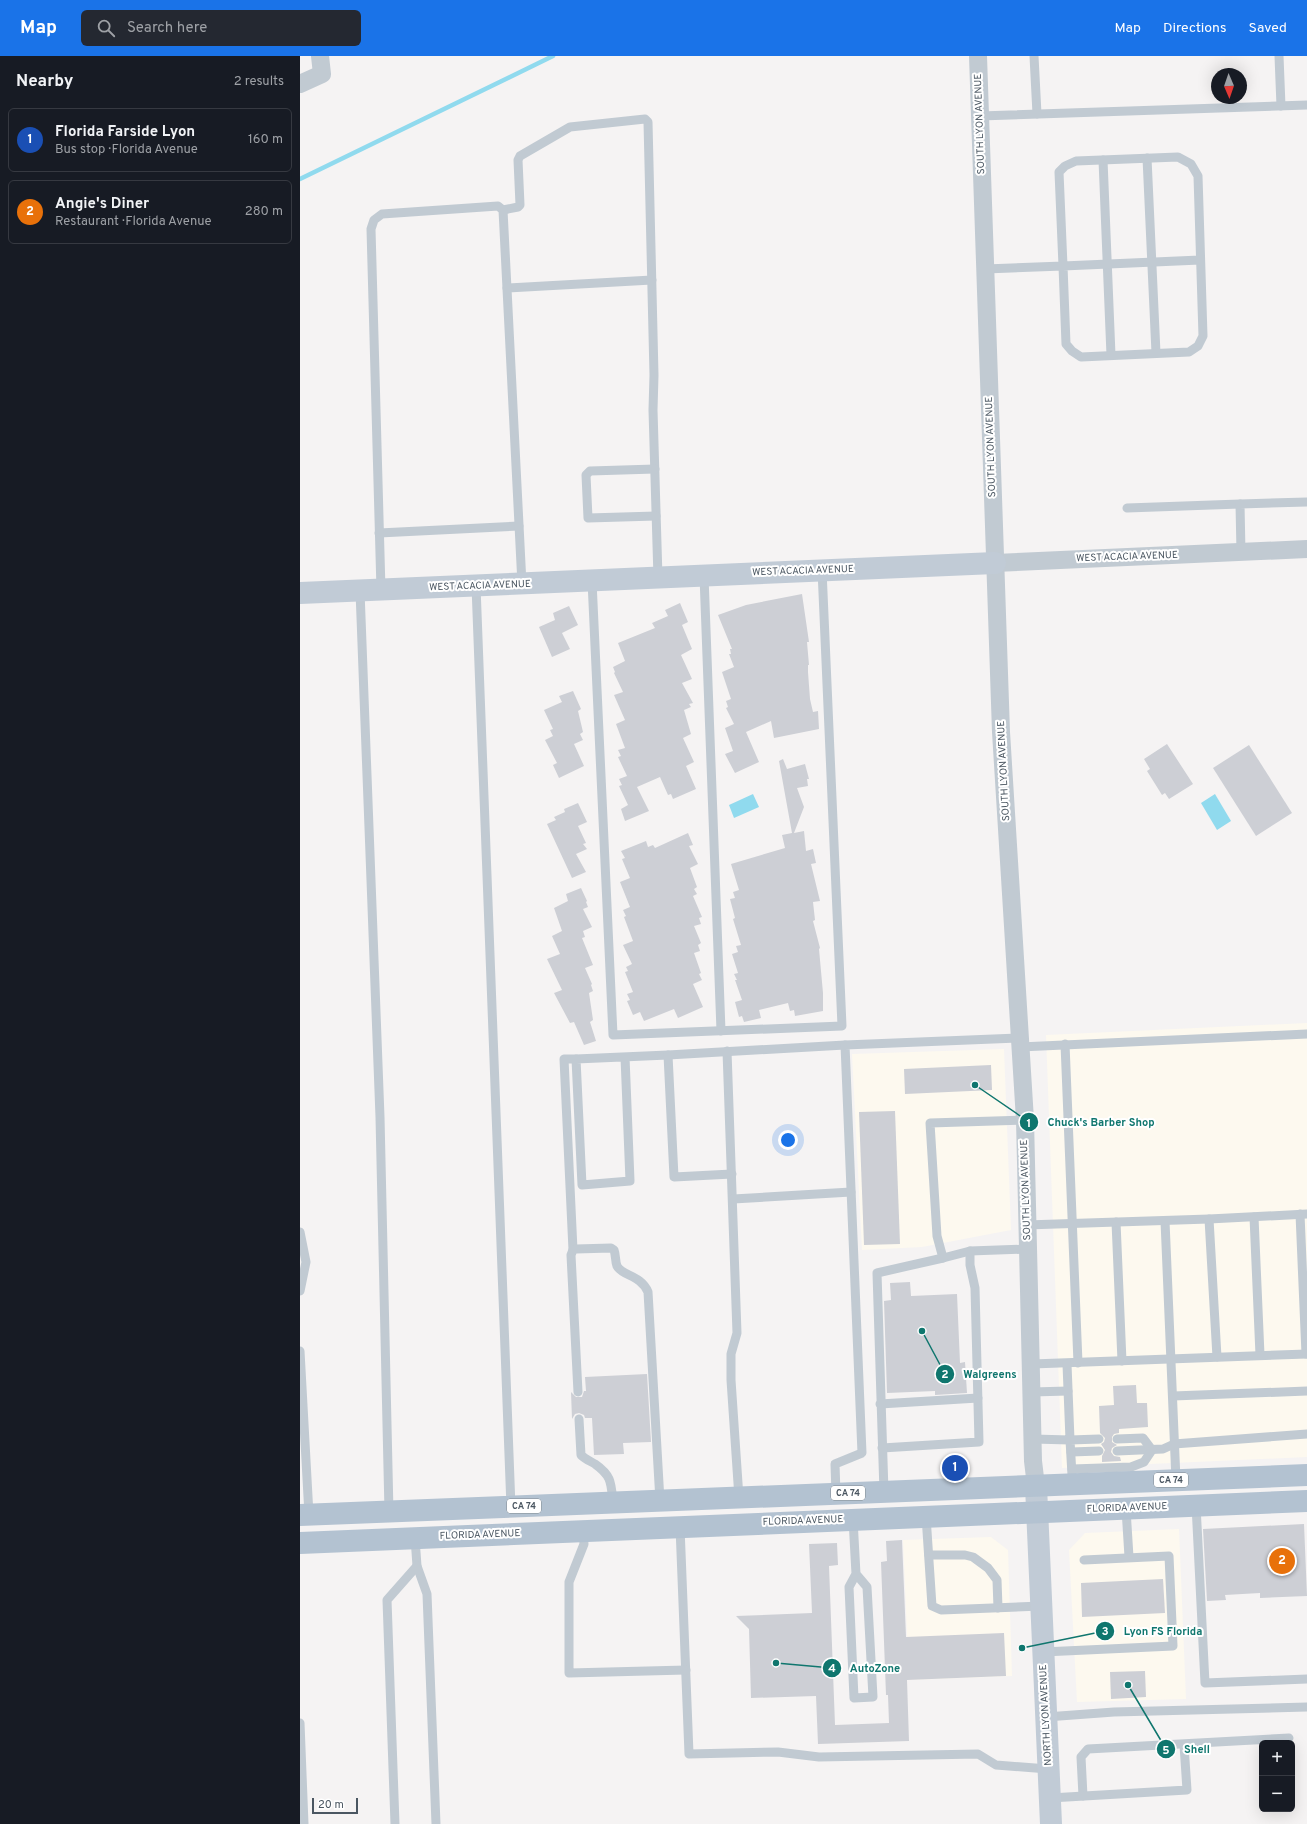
<!DOCTYPE html>
<html lang="en">
<head>
<meta charset="utf-8">
<style>
	:root { --surface:#171b24; --page:#242831; --text:#f1f3f6; --muted:#9ea1a6; --line:#363941; --accent:#1a73e8 }
	body { margin:0; font-family:Overpass,sans-serif; background:var(--page); color:var(--text) }
	.controls { position:absolute; right:12px; bottom:12px; display:grid; overflow:hidden; border-radius:6px; box-shadow:0 4px 16px #0002 }
	.controls button { width:36px; height:36px; display:grid; place-items:center; padding:0; border:0; border-bottom:1px solid var(--line); background:var(--surface); color:var(--text); font:20px sans-serif }
	.compass { position:absolute; left:911px; top:12px; width:36px; height:36px; border-radius:50%; background:var(--surface); box-shadow:0 4px 16px #0002; rotate:178deg }
	.scale { position:absolute; left:12px; bottom:10px; width:46px; box-sizing:border-box; padding-left:4px; border:2px solid #4a5661; border-top:0; font-size:11px; line-height:14px; white-space:nowrap; color:#4a5661; -webkit-text-stroke:3px #fff; paint-order:stroke }
	.you { position:absolute; left:488px; top:1084px; width:14px; height:14px; margin:-10px; border:3px solid #fff; border-radius:50%; background:#1a73e8; box-shadow:0 0 0 6px #1a73e833 }
	.badge { display:grid; place-items:center; width:26px; height:26px; border-radius:50%; background:var(--accent); color:#fff; font-size:13px; font-weight:700 }
	.pin { position:absolute; translate:-50% -50%; border:2px solid #fff; box-shadow:0 1px 4px #0006 }
	.list { margin:0; padding:0; list-style:none }
	h2 { display:flex; justify-content:space-between; align-items:center; height:52px; margin:0; padding:0 16px; font-size:17px }
	h2 small { font-size:13px; font-weight:400; color:var(--muted) }
	.list li { display:grid; grid-template-columns:26px 1fr auto; gap:12px; align-items:center; box-sizing:border-box; height:64px; margin:0 8px 8px; padding:0 8px; border:1px solid var(--line); border-radius:6px }
	.list b { display:block; font-size:15px; white-space:nowrap }
	.list p { margin:0; font-size:13px; white-space:nowrap; color:var(--muted) }
	.list em { font-size:13px; font-style:normal; color:var(--muted) }
	.icon { flex:none; width:22px; height:22px; fill:none; stroke:currentColor; stroke-width:2; stroke-linecap:round; stroke-linejoin:round }
	.map { position:relative; flex:none; width:1007px; height:1768px; overflow:hidden }
	header { display:flex; align-items:center; gap:24px; box-sizing:border-box; height:56px; padding:0 20px; background:var(--accent); color:#fff }
	header strong { font-size:19px }
	nav { display:flex; gap:22px; margin-inline-start:auto; font-size:14px }
	.search { width:280px; height:36px; background:var(--page); display:flex; align-items:center; gap:10px; box-sizing:border-box; padding:0 14px; border-radius:6px; color:var(--muted); font-size:15px }
	main { display:flex }
	aside { flex:1; background:var(--surface) }
	.map>svg:first-child { display:block }
</style>
</head>
<body>
<header>
<strong>Map</strong>
<div class="search"><svg class="icon" aria-label="search" viewBox="0 0 24 24"><circle cx="10" cy="10" r="6"/><path d="M15 15l6 6"/></svg>Search here</div>
<nav><a>Map</a><a>Directions</a><a>Saved</a></nav>
</header>
<main>
<aside>
<h2>Nearby<small>2 results</small></h2>
<ul class="list">
<li><span class="badge" style="background:#1a4fb4">1</span><div><b>Florida Farside Lyon</b><p>Bus stop · Florida Avenue</p></div><em>160 m</em></li>
<li><span class="badge" style="background:#e8710a">2</span><div><b>Angie's Diner</b><p>Restaurant · Florida Avenue</p></div><em>280 m</em></li>
</ul>
</aside>
<div class="map">
<svg width="1007" height="1768" viewBox="0 0 1007 1768">
	<rect width="100%" height="100%" fill="#f5f3f3"/>
	<g fill="#fdf9ef">
		<path d="M1007,967V1401L762,1412L746,979Z"/>
		<path d="M704,993L711,1174L622,1191L562,1194L552,998Z"/>
		<path d="M879,1473L886,1643L777,1646L769,1494L785,1477Z"/>
		<path d="M691,1481L708,1494L712,1620L609,1624L603,1484Z"/>
	</g>
	<g fill="#90daee">
		<path d="M453,738L459,751L434,762L429,749Z"/>
		<path d="M915,738L931,765L917,774L901,747Z"/>
	</g>
	<g fill="none" stroke-linecap="round" stroke-linejoin="round">
		<path stroke="#90daee" stroke-width="4.5" d="M0,123L253,0"/>
	</g>
	<g fill="#cdcfd5">
		<path d="M502,538L509,586H507L509,609H508V616L510,643L513,656L518,655L519,673L474,682L471,665L446,676L459,706L435,717L425,698L433,695L425,672L434,668L426,652L428,651L426,645L431,643L422,616L434,611L429,598H431L430,593H432L418,559L446,549Z"/>
		<path d="M380,547L388,566L382,569L392,593L381,599L392,623L382,627L393,647L389,648L391,651L384,654L391,678L383,682L394,706L386,710L396,733L373,743L371,738L368,739L360,721L337,731L349,755L325,765L321,753L328,749L319,730L322,729L319,723L327,720L318,701L321,700L318,694L325,692L316,668L325,664L314,639L323,636L314,617L315,616L313,611L325,605L318,587L355,572L352,567L368,560L365,554Z"/>
		<path d="M269,550L278,569L262,577L270,593L252,601L239,571L255,564L253,557Z"/>
		<path d="M273,635L281,653L278,655L283,676L280,678L283,684L274,688L284,710L259,722L253,709L257,707L245,684L253,680L250,674L253,673L244,654L262,646L259,640Z"/>
		<path d="M867,688L893,728L869,743L865,737L862,739L847,715L850,713L844,703Z"/>
		<path d="M949,689L992,757L956,780L913,712Z"/>
		<path d="M483,703L487,713L505,708L509,723H507L508,730L497,732L504,751L494,777L504,775L506,795L513,793L516,807L511,808L520,845L513,846L515,864L513,865L520,892L519,893L523,937V955L495,960L494,954L490,955L488,947L459,954L461,962L444,966L442,960L439,961L435,946L442,944L435,924H437L434,918L438,917L432,898L438,896L436,890L441,889L433,863L435,862L430,843L435,842L433,836L439,834L431,808L485,792L482,779L492,777L479,705Z"/>
		<path d="M278,747L287,766L278,770L286,787L283,788L287,793L276,798L286,816L272,822L247,768L256,764L254,761L265,756L264,753Z"/>
		<path d="M388,777L393,789L389,790L398,808L390,812L397,831L394,833L397,838L393,840L402,861L399,862L401,868L394,870L401,887L398,889L400,895L394,897L401,917L399,918L402,924L393,928L403,951L378,962L374,953L344,965L340,956L333,959L327,945L330,944L327,938L333,936L325,916L328,915L326,911L332,908L323,889L333,885L324,861L326,860L323,854L330,851L320,826L330,822L322,803L325,802L321,795L346,785L348,791L353,789L355,792Z"/>
		<path d="M281,832L287,845L286,846L288,851L283,853L292,871L283,875L285,881L282,882L293,909L285,912L292,928L291,929L293,935L289,937L293,964L290,966L296,985L284,989L274,966L270,967L254,937L262,934L247,903L260,898L252,880L262,875L254,852L268,845L266,838Z"/>
		<path d="M691,1009L692,1034L605,1038L604,1013Z"/>
		<path d="M595,1055L600,1188L564,1189L559,1056Z"/>
		<path d="M610,1226L611,1240L657,1238L660,1307L665,1306L667,1337L635,1339V1335L587,1337L584,1245L591,1244L590,1227Z"/>
		<path d="M347,1318L351,1386L323,1387L324,1398L294,1399L292,1362H285L284,1359L279,1357L275,1358L272,1363L271,1336L276,1341H282L284,1335H286L285,1321Z"/>
		<path d="M836,1329L837,1347H847L848,1371L819,1373V1377L814,1378L812,1381V1386L817,1389L812,1392L811,1396L814,1400L820,1401L821,1405L802,1406V1400L805,1394L801,1388L804,1386L805,1382L800,1377L799,1350L814,1349L813,1330Z"/>
		<path d="M1004,1468L1007,1540L960,1542V1537L925,1539L926,1544L907,1545L903,1473Z"/>
		<path d="M602,1484L606,1581L704,1577L706,1620L607,1624L609,1685L518,1688L516,1640L451,1642L449,1573L436,1560L512,1557L509,1488L537,1487L538,1509L529,1510L535,1669L589,1667L588,1639H586L581,1506L587,1505L586,1485Z"/>
		<path d="M863,1523L865,1557L782,1561L781,1527Z"/>
		<path d="M845,1615L846,1641L811,1643L810,1616Z"/>
	</g>
	<g fill="none" stroke-linecap="round" stroke-linejoin="round">
		<g stroke="#c1cad2" stroke-width="9">
			<path d="M734,0L737,58"/>
			<path d="M979,0L981,50"/>
			<path d="M680,60L1007,49"/>
			<path d="M847,102L856,297"/>
			<path d="M803,104L811,299"/>
			<path d="M203,154L218,151L220,149L218,104L220,100L270,71L345,63L348,66L354,319L353,354L358,522"/>
			<path d="M685,213L763,210L759,116L765,110L776,105L878,101L891,108L898,120L903,280L898,290L889,296L781,301L772,295L766,288L763,210L900,204"/>
			<path d="M207,232L352,224"/>
			<path d="M355,413L290,415L286,419L288,462L356,460"/>
			<path d="M827,452L940,448"/>
			<path d="M79,477L219,470"/>
			<path d="M941,496L940,448L1007,446"/>
			<path d="M404,520L421,975"/>
			<path d="M292,525L313,979L542,970L522,514"/>
			<path d="M176,530L211,1451"/>
			<path d="M81,534L71,173L74,164L82,158L198,150L203,154L222,528"/>
			<path d="M60,535L80,1061L89,1456"/>
			<path d="M765,988L778,1307"/>
			<path d="M720,991L1007,978"/>
			<path d="M427,995L437,1277L431,1298V1324L439,1442"/>
			<path d="M325,1001L330,1125L282,1129L276,1003L368,999"/>
			<path d="M725,1064L630,1067L637,1180L643,1202L670,1195L728,1193"/>
			<path d="M432,1118L374,1121L368,999L545,989"/>
			<path d="M433,1143L551,1136"/>
			<path d="M1000,1158L1006,1298"/>
			<path d="M954,1161L960,1299"/>
			<path d="M909,1163L917,1301"/>
			<path d="M865,1165L876,1424"/>
			<path d="M816,1166L822,1305"/>
			<path d="M726,1169L909,1163L1007,1158"/>
			<path d="M0,1176L6,1206L0,1235"/>
			<path d="M273,1194L264,1003H276"/>
			<path d="M0,1295L9,1459"/>
			<path d="M732,1308L1007,1298"/>
			<path d="M278,1336L271,1199L273,1194L276,1193L311,1192L314,1194C316,1199 315,1205 317,1210C322,1220 341,1219 348,1236L360,1445"/>
			<path d="M732,1336L768,1335"/>
			<path d="M873,1340L1007,1335"/>
			<path d="M580,1348L678,1342"/>
			<path d="M279,1363L281,1399C285,1403 290,1405 295,1408C312,1420 311,1427 313,1447"/>
			<path d="M733,1383L770,1384L767,1308"/>
			<path d="M582,1392L679,1386L675,1232L670,1209V1195"/>
			<path d="M817,1395L863,1393L874,1388L1007,1378"/>
			<path d="M771,1396L799,1395"/>
			<path d="M772,1413L831,1411L844,1406L852,1394L843,1382L817,1383"/>
			<path d="M772,1419L770,1384L799,1383"/>
			<path d="M584,1436L577,1217L643,1202"/>
			<path d="M536,1438L535,1408L562,1397L545,989L719,982"/>
			<path d="M896,1449L905,1627L1007,1623"/>
			<path d="M826,1453L829,1501"/>
			<path d="M626,1460L632,1550L641,1554L741,1550"/>
			<path d="M553,1463L556,1518L549,1531L554,1642L573,1641L567,1531L556,1518"/>
			<path d="M380,1471L389,1698L478,1696L519,1701L678,1698L696,1709L748,1713"/>
			<path d="M283,1475L284,1488L269,1526V1617L386,1614"/>
			<path d="M115,1482L117,1510L127,1538L136,1768"/>
			<path d="M629,1499H665L673,1501L688,1512L697,1524L698,1552"/>
			<path d="M743,1596L873,1590L869,1500L784,1504"/>
			<path d="M746,1661L814,1656L1007,1651"/>
			<path d="M0,1667L4,1768"/>
			<path d="M783,1740L781,1701L788,1693L989,1682"/>
			<path d="M750,1742L887,1734L884,1689"/>
			<path d="M95,1768L87,1544L117,1510"/>
		</g>
		<g stroke="#c1cad2" stroke-width="18">
			<path d="M678,0L701,676L725,1064L733,1405L736,1430"/>
			<path d="M0,28L22,18L20,0"/>
			<path d="M695,507L1007,493"/>
		</g>
		<g stroke="#c1cbd6" stroke-width="22">
			<path d="M0,537L695,507"/>
			<path d="M736,1430L751,1768"/>
		</g>
		<g stroke="#b3c2d1" stroke-width="22">
			<path d="M0,1459L1007,1419"/>
			<path d="M0,1487L1007,1445"/>
		</g>
	</g>
	<g text-anchor="middle" dominant-baseline="central" stroke-width="4" stroke-linejoin="round" paint-order="stroke">
		<g fill="#fff" stroke="#808990" stroke-width="1">
			<rect x="854" y="1417" width="34" height="14" rx="3"/>
			<rect x="531" y="1430" width="34" height="14" rx="3"/>
			<rect x="207" y="1443" width="34" height="14" rx="3"/>
		</g>
		<g font-size="9" font-weight="bold" fill="#4a5661">
			<text x="871" y="1424">CA 74</text>
			<text x="548" y="1437">CA 74</text>
			<text x="224" y="1450">CA 74</text>
		</g>
		<g font-size="10" fill="#4a5661" stroke="#fff">
			<text transform="translate(680 68) rotate(-92)">SOUTH LYON AVENUE</text>
			<text transform="translate(691 391) rotate(-92)">SOUTH LYON AVENUE</text>
			<text transform="translate(827 501) rotate(-2)">WEST ACACIA AVENUE</text>
			<text transform="translate(503 515) rotate(-2)">WEST ACACIA AVENUE</text>
			<text transform="translate(180 530) rotate(-2)">WEST ACACIA AVENUE</text>
			<text transform="translate(704 715) rotate(-93)">SOUTH LYON AVENUE</text>
			<text transform="translate(726 1134) rotate(-92)">SOUTH LYON AVENUE</text>
			<text transform="translate(827 1452) rotate(-2)">FLORIDA AVENUE</text>
			<text transform="translate(503 1465) rotate(-2)">FLORIDA AVENUE</text>
			<text transform="translate(180 1479) rotate(-2)">FLORIDA AVENUE</text>
			<text transform="translate(746 1659) rotate(-93)">NORTH LYON AVENUE</text>
		</g>
	</g>
	<path fill="none" stroke="#0f766e" stroke-width="1.5" d="M675 1029L729 1066M622 1275L645 1318M722 1592L805 1575M476 1607L532 1612M828 1629L866 1693"/>
	<g fill="#0f766e" stroke="#fff" stroke-width="1.5">
		<circle cx="675" cy="1029" r="4"/>
		<circle cx="622" cy="1275" r="4"/>
		<circle cx="722" cy="1592" r="4"/>
		<circle cx="476" cy="1607" r="4"/>
		<circle cx="828" cy="1629" r="4"/>
		<circle cx="729" cy="1066" r="10"/>
		<circle cx="645" cy="1318" r="10"/>
		<circle cx="805" cy="1575" r="10"/>
		<circle cx="532" cy="1612" r="10"/>
		<circle cx="866" cy="1693" r="10"/>
	</g>
	<g font-size="12" text-anchor="middle" font-weight="bold" fill="#fff">
		<text x="729" y="1071">1</text>
		<text x="645" y="1322">2</text>
		<text x="805" y="1579">3</text>
		<text x="532" y="1616">4</text>
		<text x="866" y="1698">5</text>
	</g>
	<g font-size="11" text-anchor="middle" font-weight="bold" fill="#0f766e" stroke="#fff" stroke-width="4" stroke-linejoin="round" paint-order="stroke">
		<text x="801" y="1070">Chuck's Barber Shop</text>
		<text x="690" y="1322">Walgreens</text>
		<text x="863" y="1579">Lyon FS Florida</text>
		<text x="575" y="1616">AutoZone</text>
		<text x="897" y="1697">Shell</text>
	</g>
</svg>
<div class="controls">
<button>+</button>
<button>−</button>
</div>
<svg class="compass" viewBox="-18 -18 36 36"><path d="M0-13l5 13h-10z" fill="#e53935"/><path d="M0 13l5-13h-10z" fill="#9ea1a6"/></svg>
<div class="scale">20 m</div>
<div class="you"></div>
<div class="pin badge" style="left:655px;top:1412px;background:#1a4fb4">1</div>
<div class="pin badge" style="left:982px;top:1505px;background:#e8710a">2</div>
</div>
</main>
</body>
</html>
